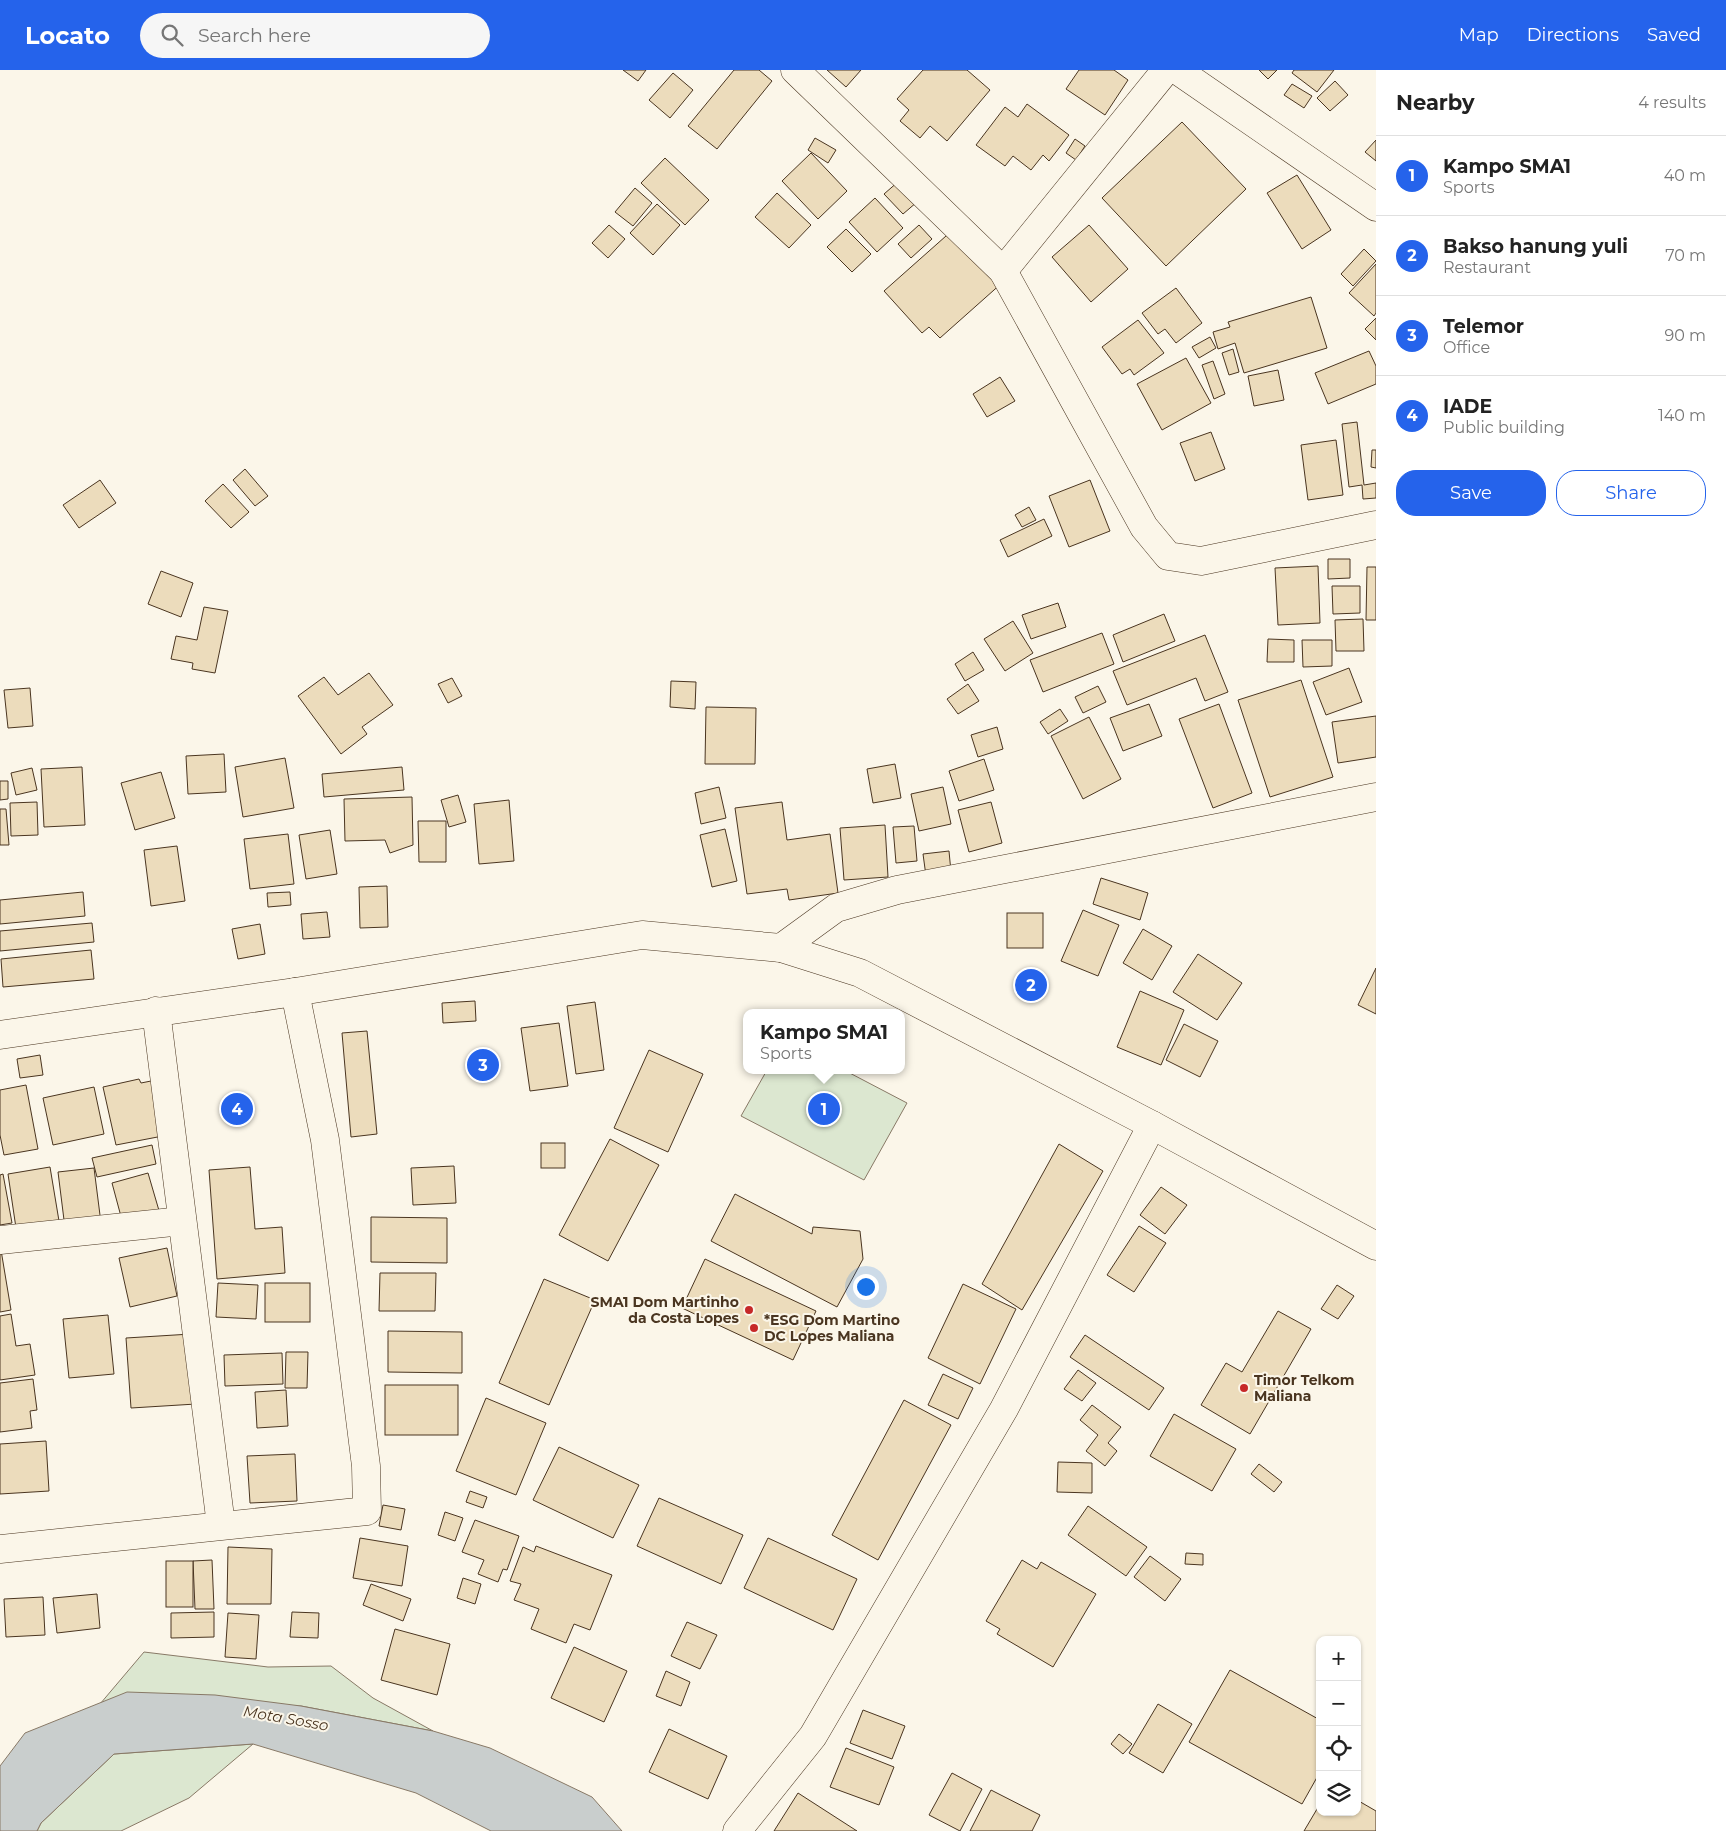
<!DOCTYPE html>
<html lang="en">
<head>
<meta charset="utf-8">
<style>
	:root { --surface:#fff; --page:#f6f6f6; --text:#222; --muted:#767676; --line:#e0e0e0; --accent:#2563eb }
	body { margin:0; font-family:Montserrat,sans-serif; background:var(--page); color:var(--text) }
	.controls { position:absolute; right:15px; bottom:15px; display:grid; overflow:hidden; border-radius:10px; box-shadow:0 1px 4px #0004 }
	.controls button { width:45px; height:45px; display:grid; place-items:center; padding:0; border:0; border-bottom:1px solid var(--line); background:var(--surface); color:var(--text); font:25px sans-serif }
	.you { position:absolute; left:865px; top:1216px; width:18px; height:18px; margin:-12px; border:4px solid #fff; border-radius:50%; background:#1a73e8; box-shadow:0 0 0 8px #1a73e833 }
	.badge { display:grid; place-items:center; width:32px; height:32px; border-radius:50%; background:var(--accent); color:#fff; font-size:16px; font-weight:700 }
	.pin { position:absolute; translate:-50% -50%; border:2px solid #fff; box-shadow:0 1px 5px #0006 }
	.popup { position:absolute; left:743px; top:939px; width:162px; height:65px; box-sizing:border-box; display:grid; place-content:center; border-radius:10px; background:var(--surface); filter:drop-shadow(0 1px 4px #0005); font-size:16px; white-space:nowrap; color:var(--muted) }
	.popup b { font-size:19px; color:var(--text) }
	.popup::after { content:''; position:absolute; left:50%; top:100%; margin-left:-10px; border:10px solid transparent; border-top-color:var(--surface) }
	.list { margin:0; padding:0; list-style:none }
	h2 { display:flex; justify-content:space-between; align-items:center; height:65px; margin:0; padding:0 20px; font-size:21px }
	h2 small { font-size:16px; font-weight:400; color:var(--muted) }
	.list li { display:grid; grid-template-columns:32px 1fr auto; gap:15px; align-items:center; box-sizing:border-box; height:80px; padding:0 20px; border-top:1px solid var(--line) }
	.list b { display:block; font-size:19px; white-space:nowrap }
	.list p { margin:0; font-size:16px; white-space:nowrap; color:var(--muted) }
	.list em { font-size:16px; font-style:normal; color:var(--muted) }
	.actions { display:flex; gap:10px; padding:15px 20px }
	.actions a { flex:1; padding:11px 0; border:1px solid var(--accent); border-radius:20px; text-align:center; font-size:18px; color:var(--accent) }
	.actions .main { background:var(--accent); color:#fff }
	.icon { flex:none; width:28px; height:28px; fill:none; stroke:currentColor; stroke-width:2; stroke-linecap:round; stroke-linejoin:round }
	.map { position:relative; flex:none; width:1376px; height:1761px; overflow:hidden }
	header { display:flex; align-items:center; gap:30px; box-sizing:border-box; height:70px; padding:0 25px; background:var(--accent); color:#fff }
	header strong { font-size:24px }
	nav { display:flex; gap:28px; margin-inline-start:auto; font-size:18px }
	.search { width:350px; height:45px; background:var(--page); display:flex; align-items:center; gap:12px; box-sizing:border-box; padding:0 18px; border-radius:28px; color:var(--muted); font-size:19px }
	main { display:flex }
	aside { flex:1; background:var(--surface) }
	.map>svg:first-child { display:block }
</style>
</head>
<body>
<header>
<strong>Locato</strong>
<div class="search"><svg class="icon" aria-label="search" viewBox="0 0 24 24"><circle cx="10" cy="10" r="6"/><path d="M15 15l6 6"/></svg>Search here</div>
<nav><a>Map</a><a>Directions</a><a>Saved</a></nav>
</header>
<main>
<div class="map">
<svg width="1376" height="1761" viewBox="0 0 1376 1761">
	<rect width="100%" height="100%" fill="#fbf6e9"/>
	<g fill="#dce7d0" stroke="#887966">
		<path d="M767,1000H844L907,1033L864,1110L741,1046Z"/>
		<path d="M144,1582L268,1597L331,1596L373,1628L433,1661L301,1636L100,1634Z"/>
		<path d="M253,1674L189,1728L121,1761H37L41,1753L114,1684Z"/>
	</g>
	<path fill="#c9cecd" stroke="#887966" d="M127,1622L215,1625L301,1636L433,1661L490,1678L592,1727L622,1761H491L416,1723L253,1674L114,1684L41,1753L37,1761H0V1696L25,1663Z"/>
	<g fill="#ecdcbc" stroke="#4a3520">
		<path d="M623,0H646L638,11Z"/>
		<path d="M734,0H759L772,11L717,79L688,56Z"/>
		<path d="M827,0H861L846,17Z"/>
		<path d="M923,0H967L990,20L947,71L930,56L920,68L900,51L909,40L897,29Z"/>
		<path d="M1079,0H1114L1128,10L1105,45L1066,19Z"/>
		<path d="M1259,0H1277L1268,9Z"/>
		<path d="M1294,0H1334L1317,22L1292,3Z"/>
		<path d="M673,3L693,20L670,48L649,30Z"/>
		<path d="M1335,11L1348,25L1330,41L1317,28Z"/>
		<path d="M1292,14L1312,26L1304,38L1284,25Z"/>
		<path d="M1027,34L1069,65L1049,91L1043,85L1031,100L1013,86L1005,96L976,75L1005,37L1018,47Z"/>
		<path d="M1182,52L1246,119L1166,196L1102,128Z"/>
		<path d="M815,68L836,80L828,93L808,80Z"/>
		<path d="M1075,69L1085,76L1076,90L1066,83Z"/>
		<path d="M1376,70V91L1365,82Z"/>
		<path d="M811,83L847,121L818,149L782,111Z"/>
		<path d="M665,88L709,130L685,155L641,113Z"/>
		<path d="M1297,105L1331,160L1302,179L1267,123Z"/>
		<path d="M899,111L917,132L903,144L884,124Z"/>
		<path d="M635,118L652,133L633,156L615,142Z"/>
		<path d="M777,123L811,155L789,178L755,147Z"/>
		<path d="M875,128L903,158L877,182L849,152Z"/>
		<path d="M657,134L680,155L653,185L630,163Z"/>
		<path d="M609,155L625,169L608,188L592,173Z"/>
		<path d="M919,155L932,169L911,188L898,174Z"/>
		<path d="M1089,155L1128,199L1091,232L1052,187Z"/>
		<path d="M955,158L1003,212L940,268L929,257L922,263L884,221Z"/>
		<path d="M846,159L871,184L852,202L827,177Z"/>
		<path d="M1364,179L1376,191L1353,216L1341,204Z"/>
		<path d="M1376,194V243L1374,246L1349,223Z"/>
		<path d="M1176,218L1202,253L1176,273L1165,259L1158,264L1142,243Z"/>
		<path d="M1311,227L1327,278L1244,303L1235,273L1218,279L1213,262L1230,257L1228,252Z"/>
		<path d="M1376,248V270L1365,259Z"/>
		<path d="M1138,250L1164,283L1134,305L1130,299L1122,304L1102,277Z"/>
		<path d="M1210,267L1216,278L1199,288L1192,277Z"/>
		<path d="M1233,279L1239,302L1229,305L1222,283Z"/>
		<path d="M1369,281L1376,296V314L1328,334L1315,303Z"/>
		<path d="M1186,288L1211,333L1162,360L1137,314Z"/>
		<path d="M1213,291L1225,324L1214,329L1202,295Z"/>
		<path d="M1278,300L1284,330L1254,336L1248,306Z"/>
		<path d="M1000,307L1015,331L987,347L973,324Z"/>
		<path d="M1357,352L1364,415L1376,413V428L1363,429L1362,415L1349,417L1342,354Z"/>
		<path d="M1211,362L1225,399L1195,411L1180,373Z"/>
		<path d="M1336,370L1343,425L1308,430L1301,375Z"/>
		<path d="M1372,380H1376V398L1371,397Z"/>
		<path d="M245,399L268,426L255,436L233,410Z"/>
		<path d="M100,410L116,433L79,458L63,435Z"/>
		<path d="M1090,410L1110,461L1069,477L1049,426Z"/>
		<path d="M223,414L249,442L231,458L205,431Z"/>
		<path d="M1029,437L1036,450L1022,457L1015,445Z"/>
		<path d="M1044,449L1052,466L1008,487L1000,470Z"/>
		<path d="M1328,489H1350V508L1328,509Z"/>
		<path d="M1318,496L1320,553L1278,555L1275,498Z"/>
		<path d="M1367,497H1376V550H1366Z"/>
		<path d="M161,501L193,513L181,547L148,534Z"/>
		<path d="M1332,516H1360V543L1333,544Z"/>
		<path d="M1058,533L1066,557L1031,569L1022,545Z"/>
		<path d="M204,537L228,541L215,603L192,599L193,593L171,589L176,566L197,570Z"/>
		<path d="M1164,544L1175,571L1123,592L1113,565Z"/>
		<path d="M1363,549L1364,581H1336L1335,550Z"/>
		<path d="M1013,551L1033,583L1005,601L984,569Z"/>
		<path d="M1102,563L1114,594L1043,622L1030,590Z"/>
		<path d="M1205,565L1228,622L1205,631L1196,608L1127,635L1113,601Z"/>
		<path d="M1268,569L1294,570V592H1267Z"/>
		<path d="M1302,570H1332V596L1303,597Z"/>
		<path d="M973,582L984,600L965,611L955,594Z"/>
		<path d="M1349,598L1362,632L1326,645L1313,612Z"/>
		<path d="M369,603L393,635L362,657L367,664L341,684L298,626L324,607L338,625Z"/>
		<path d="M452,608L462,626L448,633L438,614Z"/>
		<path d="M1301,610L1333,707L1270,727L1238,630Z"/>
		<path d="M671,611L696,612L695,639L670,637Z"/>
		<path d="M968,614L979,631L958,644L947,629Z"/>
		<path d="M1098,616L1106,632L1083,643L1075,627Z"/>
		<path d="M30,618L33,656L8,658L4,620Z"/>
		<path d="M1149,634L1162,666L1123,681L1110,648Z"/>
		<path d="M1219,634L1252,723L1213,738L1179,649Z"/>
		<path d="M706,637L756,638L755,694H705Z"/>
		<path d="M1060,639L1068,651L1048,664L1040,652Z"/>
		<path d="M1376,646V687L1338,693L1332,652Z"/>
		<path d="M1089,647L1121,709L1083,729L1051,666Z"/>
		<path d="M997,657L1003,679L978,687L971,665Z"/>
		<path d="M224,684L226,722L188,724L186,686Z"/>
		<path d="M285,688L294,738L243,747L235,697Z"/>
		<path d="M984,689L994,720L959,731L949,701Z"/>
		<path d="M895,694L901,728L873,733L867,699Z"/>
		<path d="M82,697L85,755L44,757L41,699Z"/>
		<path d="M402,697L404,720L324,727L322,704Z"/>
		<path d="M32,698L37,720L16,725L11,703Z"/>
		<path d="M161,702L175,748L135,760L121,713Z"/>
		<path d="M0,711H8V729L0,730Z"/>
		<path d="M719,717L726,748L701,754L695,723Z"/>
		<path d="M943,717L951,754L919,761L911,724Z"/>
		<path d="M458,725L466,752L449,757L441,730Z"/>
		<path d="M412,727L413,775L390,783L385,770L345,771L344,729Z"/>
		<path d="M509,730L514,791L479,794L474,734Z"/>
		<path d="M37,732L38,765L11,766L10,733Z"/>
		<path d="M782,732L787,770L830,764L838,823L789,830L787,819L747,824L735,738Z"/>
		<path d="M991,732L1002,773L969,782L958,740Z"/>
		<path d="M0,739H6L9,775H0Z"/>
		<path d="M418,751H446V792H419Z"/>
		<path d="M885,755L888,807L844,810L840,758Z"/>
		<path d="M914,756L917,791L896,793L893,757Z"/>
		<path d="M725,759L737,811L712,817L700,765Z"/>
		<path d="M330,760L337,804L306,809L299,765Z"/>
		<path d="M288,764L294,814L250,819L244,769Z"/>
		<path d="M177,776L185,831L151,836L144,780Z"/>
		<path d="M949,781L951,802L926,806L923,784Z"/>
		<path d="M1101,808L1148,823L1140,850L1093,834Z"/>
		<path d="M387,816L388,857L360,858L359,817Z"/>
		<path d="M83,822L85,846L0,854V830Z"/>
		<path d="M290,822L291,835L268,837L267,823Z"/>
		<path d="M1083,840L1119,855L1098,906L1061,891Z"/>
		<path d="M327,842L330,867L303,869L301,844Z"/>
		<rect x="1007" y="843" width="36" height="35"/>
		<path d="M92,853L94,872L0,881V861Z"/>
		<path d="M260,854L265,884L238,889L232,859Z"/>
		<path d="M1143,859L1172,876L1152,910L1123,893Z"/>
		<path d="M91,880L94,909L3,917L1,889Z"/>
		<path d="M1198,884L1242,913L1217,950L1173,922Z"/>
		<path d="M1376,898V944L1358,935Z"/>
		<path d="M1140,921L1184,940L1161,995L1117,977Z"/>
		<path d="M475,931L476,951L443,953L442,933Z"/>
		<path d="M595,932L604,1000L576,1004L567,936Z"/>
		<path d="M559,953L568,1016L530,1021L521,958Z"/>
		<path d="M1184,954L1218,971L1200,1007L1166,990Z"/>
		<path d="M367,961L377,1064L351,1067L342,963Z"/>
		<path d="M649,980L703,1004L668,1082L614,1058Z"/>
		<path d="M40,985L43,1005L20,1008L17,989Z"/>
		<path d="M139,1009L141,1013L156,1010L168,1065L116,1075L103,1017Z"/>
		<path d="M26,1015L38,1079L4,1085L0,1065V1020Z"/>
		<path d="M94,1017L104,1064L53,1075L43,1028Z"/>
		<path d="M610,1069L659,1095L608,1191L559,1165Z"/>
		<rect x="541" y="1073" width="24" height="25"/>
		<path d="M1059,1074L1103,1101L1022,1240L982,1214Z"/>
		<path d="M152,1075L156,1094L97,1107L92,1088Z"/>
		<path d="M454,1096L456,1133L413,1135L411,1098Z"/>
		<path d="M50,1097L59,1151L16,1158L8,1104Z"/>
		<path d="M250,1097L255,1159L282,1157L285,1203L217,1209L209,1100Z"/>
		<path d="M94,1098L101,1153L65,1158L58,1102Z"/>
		<path d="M148,1103L160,1144L123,1154L112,1113Z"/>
		<path d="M3,1104L12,1153L0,1155V1105Z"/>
		<path d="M1161,1117L1187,1135L1165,1164L1140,1145Z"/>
		<path d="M735,1124L812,1164L813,1157L860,1161L863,1189L837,1237L711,1171Z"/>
		<path d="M371,1147L447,1148V1193L371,1192Z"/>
		<path d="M1139,1156L1166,1173L1134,1222L1107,1205Z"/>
		<path d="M0,1174L11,1240L0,1242Z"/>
		<path d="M167,1178L177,1226L130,1237L119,1188Z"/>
		<path d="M705,1189L816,1241L793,1290L682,1238Z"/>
		<path d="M380,1203H436L435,1241H379Z"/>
		<path d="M544,1209L595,1230L549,1335L499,1313Z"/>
		<path d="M218,1213L258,1215L256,1249L216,1247Z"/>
		<rect x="265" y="1213" width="45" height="39"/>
		<path d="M963,1214L1016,1239L980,1314L928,1288Z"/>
		<path d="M1337,1215L1354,1226L1338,1249L1321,1239Z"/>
		<path d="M1278,1241L1311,1259L1250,1364L1201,1335L1226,1293L1242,1302Z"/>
		<path d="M11,1244L16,1276L30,1274L35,1305L0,1310V1246Z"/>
		<path d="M108,1245L114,1304L69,1308L63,1249Z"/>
		<path d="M388,1261L462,1262V1303L388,1302Z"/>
		<path d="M191,1264L196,1334L131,1338L126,1268Z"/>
		<path d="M1085,1265L1164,1318L1149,1340L1070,1287Z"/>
		<path d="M286,1282H308L307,1318H285Z"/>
		<path d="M282,1283L283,1314L225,1316L224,1285Z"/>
		<path d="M1078,1300L1096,1313L1082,1331L1064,1319Z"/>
		<path d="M943,1304L973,1318L958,1349L928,1335Z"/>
		<path d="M33,1309L37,1340L30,1341L32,1358L0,1362V1313Z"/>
		<rect x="385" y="1315" width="73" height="50"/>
		<path d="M286,1320L288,1356L257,1358L255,1322Z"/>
		<path d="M486,1328L546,1353L516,1425L456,1401Z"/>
		<path d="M904,1330L951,1355L878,1490L832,1465Z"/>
		<path d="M1092,1335L1121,1357L1108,1373L1117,1381L1105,1396L1086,1381L1098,1365L1080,1350Z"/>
		<path d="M1174,1344L1236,1379L1212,1421L1150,1386Z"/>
		<path d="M46,1371L49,1421L0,1424V1374Z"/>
		<path d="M559,1377L639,1415L613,1468L533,1430Z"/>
		<path d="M295,1384L297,1431L250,1433L247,1386Z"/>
		<path d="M1058,1392L1092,1393V1423L1057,1422Z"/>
		<path d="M1259,1394L1282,1412L1274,1422L1251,1404Z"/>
		<path d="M470,1421L487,1427L483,1438L466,1432Z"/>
		<path d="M659,1428L743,1465L721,1514L637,1476Z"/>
		<path d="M383,1435L405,1439L401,1460L379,1456Z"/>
		<path d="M1088,1436L1147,1477L1126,1506L1068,1465Z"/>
		<path d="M445,1442L463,1448L455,1471L438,1465Z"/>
		<path d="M475,1450L519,1466L507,1500L503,1499L498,1512L478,1504L484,1490L462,1482Z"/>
		<path d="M360,1468L408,1476L402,1516L353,1508Z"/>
		<path d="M768,1468L857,1509L833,1560L744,1518Z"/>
		<path d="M536,1476L612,1505L590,1560L574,1554L566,1573L531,1559L539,1539L514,1530L521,1514L510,1511L523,1477L534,1482Z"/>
		<path d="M228,1477L272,1479L271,1534H227Z"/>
		<path d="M1186,1483L1203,1484V1495L1185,1494Z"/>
		<path d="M1150,1486L1181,1509L1165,1531L1134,1507Z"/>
		<path d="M212,1490L214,1539H195L193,1491Z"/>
		<path d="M1022,1490L1037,1499L1041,1492L1096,1524L1053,1597L997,1564L1000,1559L986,1551Z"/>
		<rect x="166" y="1491" width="27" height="46"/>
		<path d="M463,1508L481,1514L475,1534L457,1528Z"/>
		<path d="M371,1514L411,1529L403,1551L363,1535Z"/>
		<path d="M97,1524L100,1558L57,1563L53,1528Z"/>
		<path d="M43,1527L45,1565L6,1567L4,1529Z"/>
		<path d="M214,1542V1567L171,1568V1543Z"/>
		<path d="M292,1542L319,1543L318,1568L290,1567Z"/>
		<path d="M228,1543L259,1545L256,1589L225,1587Z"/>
		<path d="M687,1552L717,1565L700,1599L671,1586Z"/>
		<path d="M395,1559L450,1574L437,1625L381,1610Z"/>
		<path d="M574,1577L627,1601L604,1652L551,1628Z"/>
		<path d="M1230,1600L1320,1650V1702L1302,1734L1189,1672Z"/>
		<path d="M666,1601L690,1612L681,1636L656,1626Z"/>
		<path d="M1158,1634L1192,1654L1163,1703L1129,1683Z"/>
		<path d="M863,1640L905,1656L892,1689L850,1673Z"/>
		<path d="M669,1659L727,1686L708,1729L649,1702Z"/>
		<path d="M1119,1664L1132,1674L1123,1684L1111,1674Z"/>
		<path d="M846,1678L894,1697L879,1735L830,1717Z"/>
		<path d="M952,1703L982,1719L960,1761L929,1745Z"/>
		<path d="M991,1720L1040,1745L1032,1761H970Z"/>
		<path d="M798,1723L857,1761H774Z"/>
		<path d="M1357,1730L1376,1741V1761H1304L1320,1734V1742H1357Z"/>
	</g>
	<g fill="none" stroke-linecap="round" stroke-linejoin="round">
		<g stroke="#4a3520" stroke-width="29">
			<g id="minor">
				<path d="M795,0L1003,201L1144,457L1168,486L1201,491L1376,455"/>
				<path d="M1177,0L1376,137"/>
				<path d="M1003,201L1166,0"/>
				<path d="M781,878L836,838L897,820L1376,727"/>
				<path d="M156,941L221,1455"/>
				<path d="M0,1170L182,1151"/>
				<path d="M0,1479L367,1441L366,1396L325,1070L295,922"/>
			</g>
		</g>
		<g stroke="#4a3520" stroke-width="29">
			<path id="tertiary" d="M737,1761L813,1666L1004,1339L1152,1055"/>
		</g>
		<g stroke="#4a3520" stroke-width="29">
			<path id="primary" d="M0,965L295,922L642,865L781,878L860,903L1152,1055L1376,1176"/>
		</g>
		<use href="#minor" stroke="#fbf6e9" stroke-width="28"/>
		<use href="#tertiary" stroke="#fbf6e9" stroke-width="28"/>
		<use href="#primary" stroke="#fbf6e9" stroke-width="28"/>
	</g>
	<g fill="#c62828" stroke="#fbf6e9" stroke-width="2">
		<circle cx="749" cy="1240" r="5"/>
		<circle cx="754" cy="1258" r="5"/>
		<circle cx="1244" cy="1318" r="5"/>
	</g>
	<g text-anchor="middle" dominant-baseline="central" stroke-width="4" stroke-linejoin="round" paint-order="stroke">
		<g font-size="14" font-weight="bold" fill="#4a3520" stroke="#fbf6e9" text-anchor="start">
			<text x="739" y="1232" text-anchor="end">SMA1 Dom Martinho<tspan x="739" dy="16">da Costa Lopes</tspan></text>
			<text x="764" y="1250">*ESG Dom Martino<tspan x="764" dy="16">DC Lopes Maliana</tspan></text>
			<text x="1254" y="1310">Timor Telkom<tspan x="1254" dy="16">Maliana</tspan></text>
		</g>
		<g font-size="15" font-style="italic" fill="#4a3520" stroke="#fbf6e9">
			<text transform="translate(286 1648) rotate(10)">Mota Sosso</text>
		</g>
	</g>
</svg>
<div class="controls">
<button>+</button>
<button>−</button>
<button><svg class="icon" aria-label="locate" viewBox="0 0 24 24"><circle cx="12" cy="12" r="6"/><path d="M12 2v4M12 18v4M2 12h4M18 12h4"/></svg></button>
<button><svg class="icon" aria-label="layers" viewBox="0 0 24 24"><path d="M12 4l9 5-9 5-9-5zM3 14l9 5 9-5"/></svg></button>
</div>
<div class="you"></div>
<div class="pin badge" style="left:824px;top:1039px">1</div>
<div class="popup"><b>Kampo SMA1</b>Sports</div>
<div class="pin badge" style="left:1031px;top:915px">2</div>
<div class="pin badge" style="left:483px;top:995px">3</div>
<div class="pin badge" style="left:237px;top:1039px">4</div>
</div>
<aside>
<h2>Nearby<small>4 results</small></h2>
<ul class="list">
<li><span class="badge">1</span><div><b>Kampo SMA1</b><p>Sports</p></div><em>40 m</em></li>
<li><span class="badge">2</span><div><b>Bakso hanung yuli</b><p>Restaurant</p></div><em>70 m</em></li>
<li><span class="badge">3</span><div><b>Telemor</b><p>Office</p></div><em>90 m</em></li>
<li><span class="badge">4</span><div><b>IADE</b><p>Public building</p></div><em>140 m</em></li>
</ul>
<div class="actions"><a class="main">Save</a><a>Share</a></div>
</aside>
</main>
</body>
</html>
